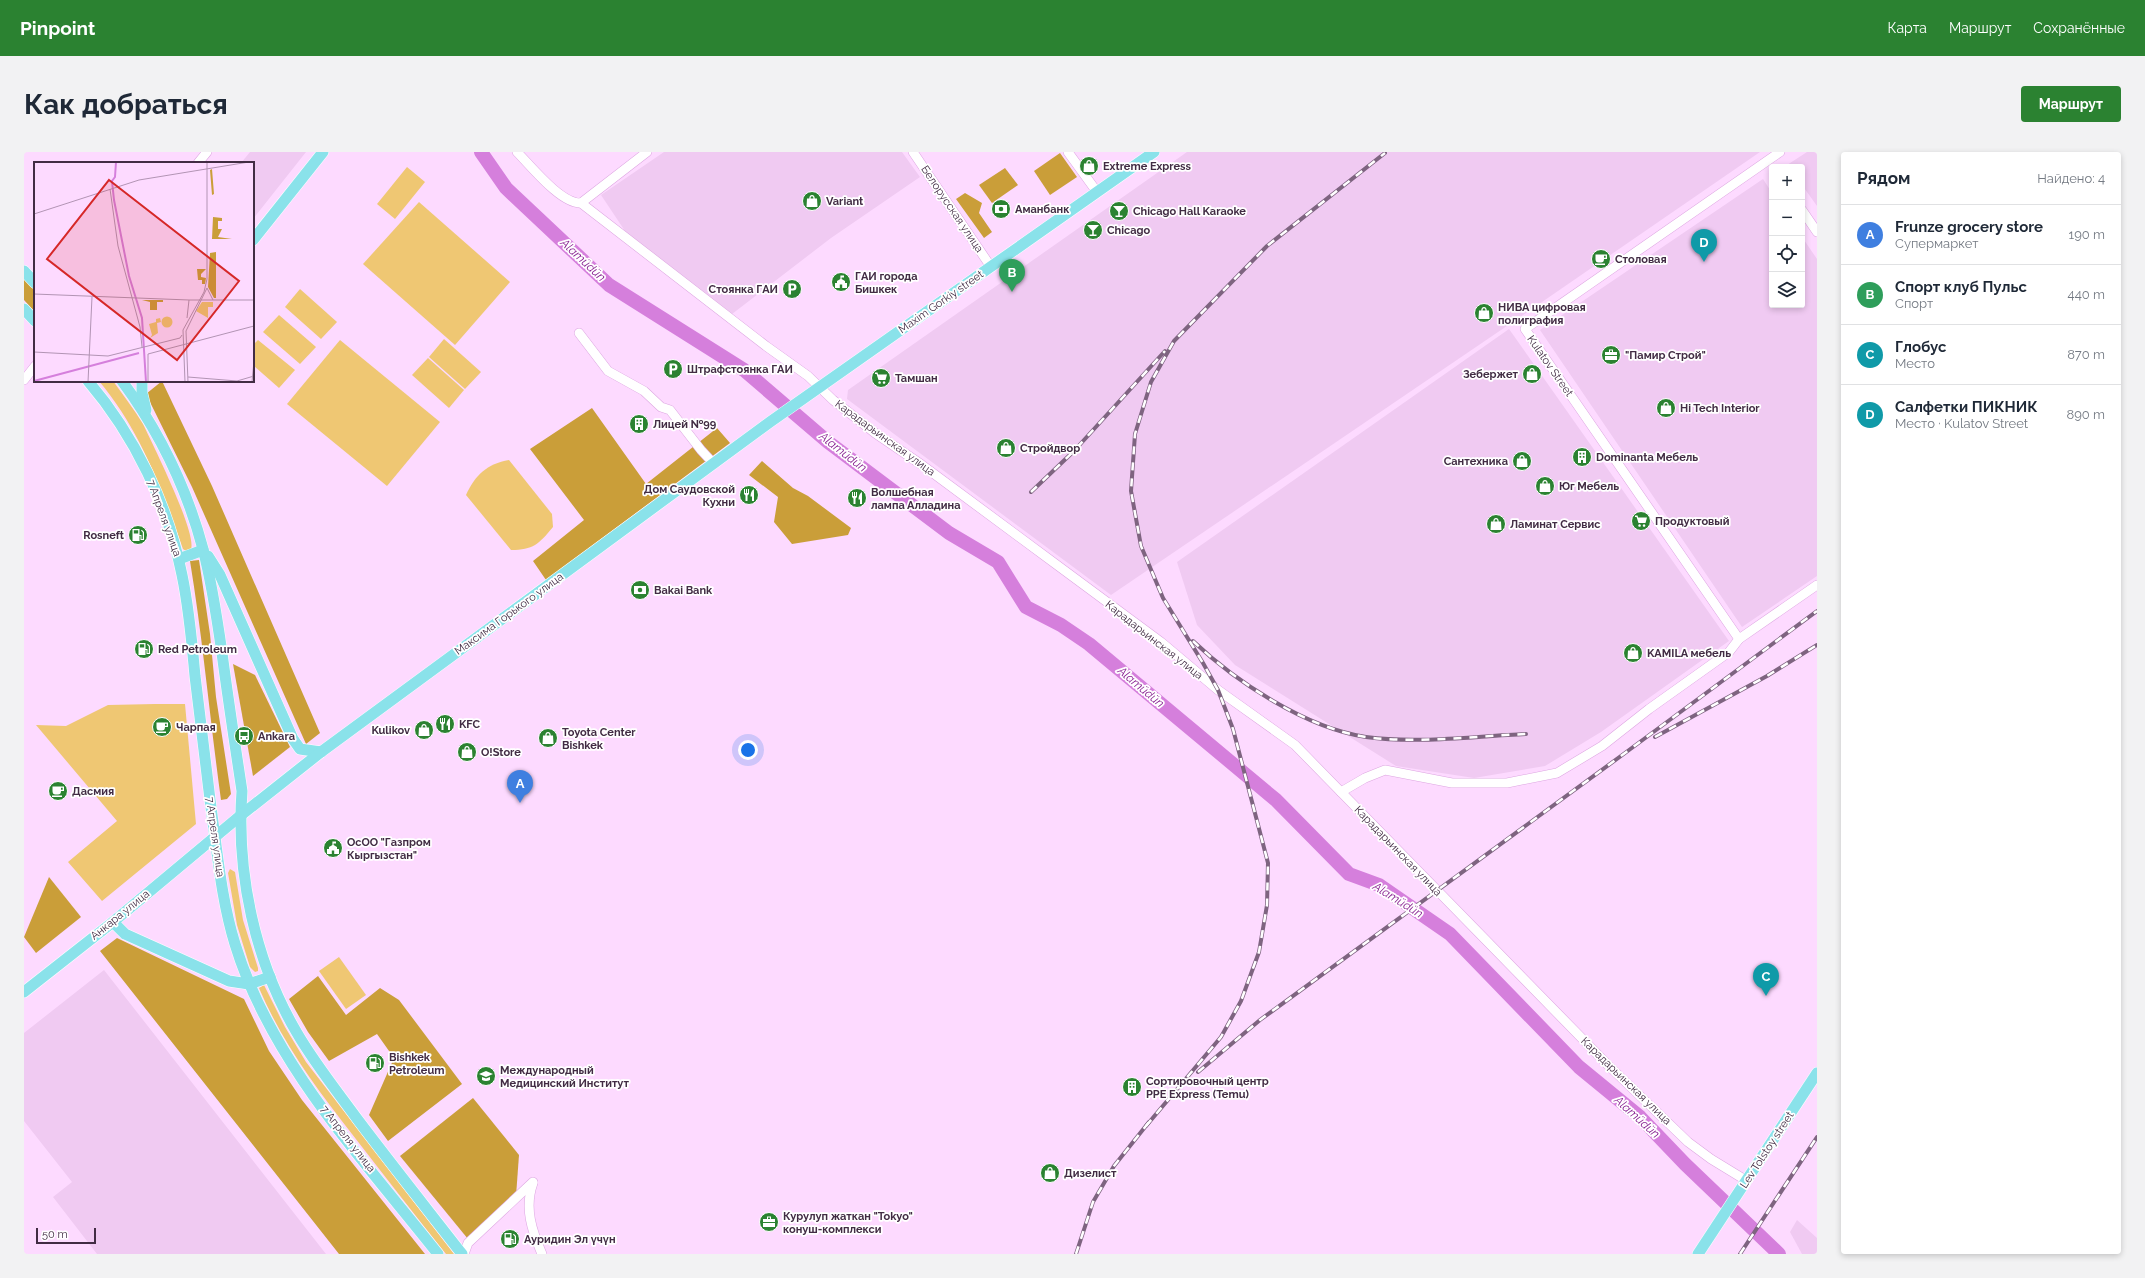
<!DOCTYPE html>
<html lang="ru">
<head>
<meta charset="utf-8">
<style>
	:root { --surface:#fff; --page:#f2f2f3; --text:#1f2937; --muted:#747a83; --line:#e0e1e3; --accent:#2b8231 }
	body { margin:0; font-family:Raleway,sans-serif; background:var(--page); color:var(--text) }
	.controls { position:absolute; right:12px; top:12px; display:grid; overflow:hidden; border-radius:4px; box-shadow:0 2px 6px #0003 }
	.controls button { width:36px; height:36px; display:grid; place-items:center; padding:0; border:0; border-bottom:1px solid var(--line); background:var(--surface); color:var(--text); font:20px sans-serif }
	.scale { position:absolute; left:12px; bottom:10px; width:60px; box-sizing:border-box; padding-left:4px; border:2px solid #422c44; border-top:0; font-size:11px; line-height:14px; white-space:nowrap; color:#422c44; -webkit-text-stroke:3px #fff; paint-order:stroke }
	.you { position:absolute; left:724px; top:598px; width:14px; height:14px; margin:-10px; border:3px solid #fff; border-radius:50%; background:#1a73e8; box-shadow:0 0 0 6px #1a73e833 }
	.badge { display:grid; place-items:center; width:26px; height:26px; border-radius:50%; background:var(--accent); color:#fff; font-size:13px; font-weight:700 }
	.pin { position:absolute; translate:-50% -33px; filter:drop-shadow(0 1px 2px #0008) }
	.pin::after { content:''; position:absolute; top:21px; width:14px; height:12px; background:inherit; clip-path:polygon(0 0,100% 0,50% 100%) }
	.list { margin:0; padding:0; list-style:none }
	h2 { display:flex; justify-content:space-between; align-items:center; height:52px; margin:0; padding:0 16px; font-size:17px }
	h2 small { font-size:13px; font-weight:400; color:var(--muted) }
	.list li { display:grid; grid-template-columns:26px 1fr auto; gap:12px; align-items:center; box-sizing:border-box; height:60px; padding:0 16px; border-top:1px solid var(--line) }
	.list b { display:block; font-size:15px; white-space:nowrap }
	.list p { margin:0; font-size:13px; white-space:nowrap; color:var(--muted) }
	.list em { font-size:13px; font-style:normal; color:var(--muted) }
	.icon { flex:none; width:22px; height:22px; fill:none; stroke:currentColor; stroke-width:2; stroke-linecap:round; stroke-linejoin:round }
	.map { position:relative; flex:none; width:1793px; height:1102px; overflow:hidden; border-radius:4px }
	header { display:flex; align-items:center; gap:24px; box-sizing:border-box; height:56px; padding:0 20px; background:var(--accent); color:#fff }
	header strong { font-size:19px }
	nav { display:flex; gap:22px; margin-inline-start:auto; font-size:14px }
	.intro { display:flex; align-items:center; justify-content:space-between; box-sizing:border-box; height:96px; padding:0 24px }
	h1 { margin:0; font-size:28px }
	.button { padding:10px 18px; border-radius:4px; background:var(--accent); color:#fff; font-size:14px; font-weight:700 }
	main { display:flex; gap:24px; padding:0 24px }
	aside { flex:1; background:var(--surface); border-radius:4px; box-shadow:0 2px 6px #0003 }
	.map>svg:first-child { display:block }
</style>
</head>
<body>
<header>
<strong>Pinpoint</strong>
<nav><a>Карта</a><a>Маршрут</a><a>Сохранённые</a></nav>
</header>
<div class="intro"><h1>Как добраться</h1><a class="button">Маршрут</a></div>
<main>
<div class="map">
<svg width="1793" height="1102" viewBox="0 0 1793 1102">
	<rect width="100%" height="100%" fill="#fddaff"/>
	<g fill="#f0caf2">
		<path d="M226,0H282L229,67V11H217Z"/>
		<path d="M640,0H878L896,25L807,86L708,162L603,82L577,43Z"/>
		<path d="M1163,0H1736L1502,161L1087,443L823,247L824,238Z"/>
		<path d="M1783,0H1793V54L1778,33V15H1764L1763,13Z"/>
		<path d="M1739,27L1748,41V153H1778V85L1793,107V424L1718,475L1516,178Z"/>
		<path d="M1485,177L1705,489L1577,580L1521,614L1450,626L1372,614L1211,513L1173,473L1153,410Z"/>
		<path d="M80,818L302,1102H73L29,1045L48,1030L0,969V881Z"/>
		<path d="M1773,1068L1793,1086V1102H1778L1766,1080Z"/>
	</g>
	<g fill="#efc773">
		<path d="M383,15L401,30L371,67L353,52Z"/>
		<path d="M395,50L486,130L431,193L339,112Z"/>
		<path d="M276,137L313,170L297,187L261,155Z"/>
		<path d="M255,163L292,195L276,212L239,180Z"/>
		<path d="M420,187L457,220L441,237L405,205Z"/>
		<path d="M234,188L271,218L255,236L229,213V193Z"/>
		<path d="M316,188L416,270L363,334L263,252Z"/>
		<path d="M404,206L440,238L425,256L388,223Z"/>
		<path d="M75,229H89C99,243 110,257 119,272C128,291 173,381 167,397L162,399L159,397C138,337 116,278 75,229Z"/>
		<path d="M485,308L528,362L529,375C515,392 509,398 487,398L442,343C451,323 463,312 485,308Z"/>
		<path d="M131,552H161L172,672L78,749L44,710L93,669L12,573L42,574L84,553Z"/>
		<path d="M206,717L211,720L219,768L234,816V819L231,820L226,815L213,773L204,721Z"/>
		<path d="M315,805L342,843L322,857L295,819Z"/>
		<path d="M240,833L261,875L282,910L430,1102H422C390,1062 359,1022 328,982C292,936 258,890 235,836Z"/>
	</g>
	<g fill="#ca9e39">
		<path d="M1036,1L1053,25L1026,43L1010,19Z"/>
		<path d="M981,16L994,33L968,51L955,33Z"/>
		<path d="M941,41L958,51L955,61L968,80L960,86L932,47Z"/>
		<path d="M0,126L11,138V160L0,148Z"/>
		<path d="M138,229L188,334L296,581L282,592L168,335L122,242Z"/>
		<path d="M568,256L622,332L693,276L706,291L522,428L509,409L560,368L506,297Z"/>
		<path d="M738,309L769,336L784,344L827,376L824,383L768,392L750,370L754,345L725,323Z"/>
		<path d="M175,408L186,482L192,545L207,642L203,647L197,648C186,568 179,488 166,409Z"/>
		<path d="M209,512L231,523L266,595L229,624Z"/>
		<path d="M25,725L57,765L12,801L0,785Z"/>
		<path d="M93,786L220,847L245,899L278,948L401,1102H315L76,799Z"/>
		<path d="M294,824L322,863L356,836L375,848L438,932L364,989L345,963L370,906L353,882L305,909L284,880L265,847Z"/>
		<path d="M449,946L495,1003L492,1044L444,1087L376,1004Z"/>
	</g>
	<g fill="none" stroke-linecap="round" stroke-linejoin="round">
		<path stroke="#d57fdc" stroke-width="14" d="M457,0L482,36L585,133L720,218L804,290L925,381L974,410L1002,455L1037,473L1065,492L1252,648L1325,722L1355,733L1426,782L1555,915L1616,965L1661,1012L1755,1102"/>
		<g stroke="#dda6e1" stroke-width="10">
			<g id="minor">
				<path d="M493,0C507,14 537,52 557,51L742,194L784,224L809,248L851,281L898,313L1033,413L1137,490L1194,538L1271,593L1584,913L1664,990L1687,1007L1723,1029"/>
				<path d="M889,0L967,115"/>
				<path d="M1044,0L1073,40"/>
				<path d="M174,11L183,0"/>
				<path d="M557,51L623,0"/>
				<path d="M1778,58L1793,80"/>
				<path d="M555,181L584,219L620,239L637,255L646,258L677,298L690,312"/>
				<path d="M0,228L11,214"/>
				<path d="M1715,487L1501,177L1756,0"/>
				<path d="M1317,640L1341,626L1361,618L1428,631H1483L1533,621L1578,594L1625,557L1705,500L1715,487L1793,433"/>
				<path d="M509,1031C500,1056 508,1079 518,1102"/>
				<path d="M440,1102L444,1091L509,1030"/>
			</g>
		</g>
		<g stroke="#fff" stroke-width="12">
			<g id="major">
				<path d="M229,88L299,0"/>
				<path d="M0,119L11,131"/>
				<path d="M0,157L11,169"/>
				<path d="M64,229C111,284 144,353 158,423C165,456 168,490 171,524C177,571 182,617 188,663C194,706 198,750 211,792C247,910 339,1007 414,1102"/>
				<path d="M98,229C135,279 163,337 179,397C188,431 193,466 198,501C204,547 211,593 218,639C212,721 231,810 273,881C291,912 313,939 334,968C368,1013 403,1057 438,1102"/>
				<path d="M118,229V241L122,258"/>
				<path d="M184,404L196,423L269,587L276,597L297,600"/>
				<path d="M155,407L179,398"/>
				<path d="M89,770L101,782L205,829L225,832L246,825"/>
				<path d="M0,840L89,770L216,664L297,600L746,270L1130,0"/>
				<path d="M1674,1102L1793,921"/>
			</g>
		</g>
		<use href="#minor" stroke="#fff" stroke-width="9"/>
		<use href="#major" stroke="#8ae2ea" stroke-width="11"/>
		<g stroke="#7e6480" stroke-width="4">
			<g id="rail">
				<path d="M1007,340L1050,299L1141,199"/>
				<path d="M1169,489C1212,530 1282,576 1342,585C1395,592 1450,584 1502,582"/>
				<path d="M1631,585L1743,524L1793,493"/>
				<path d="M1174,920L1236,868L1601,601L1793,459"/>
				<path d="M1122,974L1197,885L1217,849L1235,800L1243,753L1244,711L1209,577L1194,538L1179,511L1139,446L1117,394L1107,339L1111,282L1127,230L1150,189L1243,94L1361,1"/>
				<path d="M1052,1102L1069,1050L1090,1014L1125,970"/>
				<path d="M1716,1102L1793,985"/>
			</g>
		</g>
		<use href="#rail" stroke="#fff" stroke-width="2.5" stroke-dasharray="8" stroke-linecap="butt"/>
	</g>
	<defs>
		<g id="shop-disc" transform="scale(1)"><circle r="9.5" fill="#2b8231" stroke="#fff"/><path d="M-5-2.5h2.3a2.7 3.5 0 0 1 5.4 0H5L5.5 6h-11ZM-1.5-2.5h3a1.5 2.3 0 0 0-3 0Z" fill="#fff"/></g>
		<g id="bank-disc" transform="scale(1)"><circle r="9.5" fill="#2b8231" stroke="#fff"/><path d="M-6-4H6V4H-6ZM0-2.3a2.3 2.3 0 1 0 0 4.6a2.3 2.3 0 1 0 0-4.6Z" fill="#fff"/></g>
		<g id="bar-disc" transform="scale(1)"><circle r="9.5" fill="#2b8231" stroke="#fff"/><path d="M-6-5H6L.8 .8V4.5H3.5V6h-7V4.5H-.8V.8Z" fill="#fff"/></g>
		<g id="cafe-disc" transform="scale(1)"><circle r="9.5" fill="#2b8231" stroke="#fff"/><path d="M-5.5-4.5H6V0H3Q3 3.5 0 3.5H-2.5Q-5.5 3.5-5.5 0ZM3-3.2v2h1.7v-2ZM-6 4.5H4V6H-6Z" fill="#fff"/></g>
		<g id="civic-disc" transform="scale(1)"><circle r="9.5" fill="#2b8231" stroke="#fff"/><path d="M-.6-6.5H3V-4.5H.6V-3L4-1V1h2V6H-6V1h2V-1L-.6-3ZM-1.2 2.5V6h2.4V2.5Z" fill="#fff"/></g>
		<g id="parking-disc" transform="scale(1)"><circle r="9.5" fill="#2b8231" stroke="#fff"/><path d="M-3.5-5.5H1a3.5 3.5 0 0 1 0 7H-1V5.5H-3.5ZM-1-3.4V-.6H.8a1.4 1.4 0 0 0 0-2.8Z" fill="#fff"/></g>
		<g id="office-disc" transform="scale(1)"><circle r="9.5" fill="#2b8231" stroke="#fff"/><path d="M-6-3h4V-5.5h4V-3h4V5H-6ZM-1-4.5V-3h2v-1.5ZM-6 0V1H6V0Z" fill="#fff"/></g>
		<g id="supermarket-disc" transform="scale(1)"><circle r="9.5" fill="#2b8231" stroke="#fff"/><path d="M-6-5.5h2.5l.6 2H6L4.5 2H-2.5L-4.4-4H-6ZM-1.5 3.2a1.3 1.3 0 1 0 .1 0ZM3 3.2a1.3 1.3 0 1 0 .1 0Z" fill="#fff"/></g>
		<g id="building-disc" transform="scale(1)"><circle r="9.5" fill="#2b8231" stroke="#fff"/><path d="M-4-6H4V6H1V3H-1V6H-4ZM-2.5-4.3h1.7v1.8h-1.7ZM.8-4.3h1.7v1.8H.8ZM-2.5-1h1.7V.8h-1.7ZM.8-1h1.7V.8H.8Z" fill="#fff"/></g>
		<g id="restaurant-disc" transform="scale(1)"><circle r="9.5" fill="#2b8231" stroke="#fff"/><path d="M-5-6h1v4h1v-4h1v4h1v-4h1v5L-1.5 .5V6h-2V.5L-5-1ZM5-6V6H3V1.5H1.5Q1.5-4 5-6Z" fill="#fff"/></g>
		<g id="fuel-disc" transform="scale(1)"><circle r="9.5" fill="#2b8231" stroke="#fff"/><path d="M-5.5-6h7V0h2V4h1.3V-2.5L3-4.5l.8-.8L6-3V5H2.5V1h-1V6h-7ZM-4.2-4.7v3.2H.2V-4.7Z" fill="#fff"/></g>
		<g id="bus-disc" transform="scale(1)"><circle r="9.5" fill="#2b8231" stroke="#fff"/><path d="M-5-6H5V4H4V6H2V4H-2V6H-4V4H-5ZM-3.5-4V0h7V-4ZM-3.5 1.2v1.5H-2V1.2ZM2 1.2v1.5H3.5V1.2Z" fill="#fff"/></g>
		<g id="university-disc" transform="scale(1)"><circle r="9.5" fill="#2b8231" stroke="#fff"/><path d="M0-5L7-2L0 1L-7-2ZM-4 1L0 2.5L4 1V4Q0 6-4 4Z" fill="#fff"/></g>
	</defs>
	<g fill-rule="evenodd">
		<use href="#shop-disc" x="1065" y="14"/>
		<use href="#shop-disc" x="788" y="49"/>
		<use href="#bank-disc" x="977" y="57"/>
		<use href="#bar-disc" x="1095" y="59"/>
		<use href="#bar-disc" x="1069" y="78"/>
		<use href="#cafe-disc" x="1577" y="107"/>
		<use href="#civic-disc" x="817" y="130"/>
		<use href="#parking-disc" x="768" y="137"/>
		<use href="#shop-disc" x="1460" y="161"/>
		<use href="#office-disc" x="1587" y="203"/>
		<use href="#parking-disc" x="649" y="217"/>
		<use href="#shop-disc" x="1508" y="222"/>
		<use href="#supermarket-disc" x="857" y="226"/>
		<use href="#shop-disc" x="1642" y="256"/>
		<use href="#building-disc" x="615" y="272"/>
		<use href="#shop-disc" x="982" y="296"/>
		<use href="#building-disc" x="1558" y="305"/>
		<use href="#shop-disc" x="1498" y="309"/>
		<use href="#shop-disc" x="1521" y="334"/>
		<use href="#restaurant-disc" x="725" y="343"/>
		<use href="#restaurant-disc" x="833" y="346"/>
		<use href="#supermarket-disc" x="1617" y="369"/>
		<use href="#shop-disc" x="1472" y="372"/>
		<use href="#fuel-disc" x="114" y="383"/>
		<use href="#bank-disc" x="616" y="438"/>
		<use href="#fuel-disc" x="120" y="497"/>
		<use href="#shop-disc" x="1609" y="501"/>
		<use href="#restaurant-disc" x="421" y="572"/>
		<use href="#cafe-disc" x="138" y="575"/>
		<use href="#shop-disc" x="400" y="578"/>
		<use href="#bus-disc" x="220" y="584"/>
		<use href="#shop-disc" x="524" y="586"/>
		<use href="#shop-disc" x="443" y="600"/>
		<use href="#cafe-disc" x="34" y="639"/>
		<use href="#civic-disc" x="309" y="696"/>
		<use href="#fuel-disc" x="351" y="911"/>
		<use href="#university-disc" x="462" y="924"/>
		<use href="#building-disc" x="1108" y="935"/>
		<use href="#shop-disc" x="1026" y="1021"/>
		<use href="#office-disc" x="745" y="1070"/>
		<use href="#fuel-disc" x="486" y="1087"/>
	</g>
	<g text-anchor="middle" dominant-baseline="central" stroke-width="3.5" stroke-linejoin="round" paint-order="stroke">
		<g font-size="11" font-weight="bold" fill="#422c44" stroke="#fff" text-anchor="start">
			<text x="1079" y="14">Extreme Express</text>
			<text x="802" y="49">Variant</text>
			<text x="991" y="57">Аманбанк</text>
			<text x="1109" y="59">Chicago Hall Karaoke</text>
			<text x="1083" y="78">Chicago</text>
			<text x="1591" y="107">Столовая</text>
			<text x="831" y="124">ГАИ города<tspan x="831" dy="13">Бишкек</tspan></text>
			<text x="754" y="137" text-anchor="end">Стоянка ГАИ</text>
			<text x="1474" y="155">НИВА цифровая<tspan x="1474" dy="13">полиграфия</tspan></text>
			<text x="1601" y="203">"Памир Строй"</text>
			<text x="663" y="217">Штрафстоянка ГАИ</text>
			<text x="1494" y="222" text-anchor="end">Зебержет</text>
			<text x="871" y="226">Тамшан</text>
			<text x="1656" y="256">Hi Tech Interior</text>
			<text x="629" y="272">Лицей №99</text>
			<text x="996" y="296">Стройдвор</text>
			<text x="1572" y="305">Dominanta Мебель</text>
			<text x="1484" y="309" text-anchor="end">Сантехника</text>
			<text x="1535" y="334">Юг Мебель</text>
			<text x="711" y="337" text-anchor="end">Дом Саудовской<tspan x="711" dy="13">Кухни</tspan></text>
			<text x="847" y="340">Волшебная<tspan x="847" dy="13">лампа Алладина</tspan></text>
			<text x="1631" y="369">Продуктовый</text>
			<text x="1486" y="372">Ламинат Сервис</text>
			<text x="100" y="383" text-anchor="end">Rosneft</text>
			<text x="630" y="438">Bakai Bank</text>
			<text x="134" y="497">Red Petroleum</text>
			<text x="1623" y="501">KAMILA мебель</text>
			<text x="435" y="572">KFC</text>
			<text x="152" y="575">Чарпая</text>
			<text x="386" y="578" text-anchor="end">Kulikov</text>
			<text x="538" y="580">Toyota Center<tspan x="538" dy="13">Bishkek</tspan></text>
			<text x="234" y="584">Ankara</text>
			<text x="457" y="600">O!Store</text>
			<text x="48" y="639">Дасмия</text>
			<text x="323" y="690">ОсОО "Газпром<tspan x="323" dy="13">Кыргызстан"</tspan></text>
			<text x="365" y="905">Bishkek<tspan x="365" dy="13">Petroleum</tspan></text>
			<text x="476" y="918">Международный<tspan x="476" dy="13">Медицинский Институт</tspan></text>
			<text x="1122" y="929">Сортировочный центр<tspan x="1122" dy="13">PPE Express (Temu)</tspan></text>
			<text x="1040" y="1021">Дизелист</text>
			<text x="759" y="1064">Курулуп жаткан "Tokyo"<tspan x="759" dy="13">конуш-комплекси</tspan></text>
			<text x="500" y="1087">Ауридин Эл үчүн</text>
		</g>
		<g font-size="11" fill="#422c44" stroke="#fff">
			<text transform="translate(928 57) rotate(56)">Белорусская улица</text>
			<text transform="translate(917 150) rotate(-35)">Maxim Gorkiy street</text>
			<text transform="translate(1526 214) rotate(55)">Kulatov Street</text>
			<text transform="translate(861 286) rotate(36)">Карадарьинская улица</text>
			<text transform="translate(140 366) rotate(70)">7 Апреля улица</text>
			<text transform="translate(485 462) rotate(-36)">Максима Горького улица</text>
			<text transform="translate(1130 488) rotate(38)">Карадарьинская улица</text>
			<text transform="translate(191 685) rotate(82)">7 Апреля улица</text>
			<text transform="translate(1374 699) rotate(46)">Карадарьинская улица</text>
			<text transform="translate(96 763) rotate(-39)">Анкара улица</text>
			<text transform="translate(1602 929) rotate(44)">Карадарьинская улица</text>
			<text transform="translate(324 987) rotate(52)">7 Апреля улица</text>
			<text transform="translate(1743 998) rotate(-57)">Lev Tolstoy street</text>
		</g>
		<g font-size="12" font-style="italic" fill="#861e90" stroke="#fff">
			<text transform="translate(559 108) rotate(43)">Alamüdün</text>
			<text transform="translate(819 300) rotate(38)">Alamüdün</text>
			<text transform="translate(1117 535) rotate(40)">Alamüdün</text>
			<text transform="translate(1374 748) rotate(32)">Alamüdün</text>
			<text transform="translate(1613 965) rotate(42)">Alamüdün</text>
		</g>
	</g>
	<g transform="translate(10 10)">
		<rect width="220" height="220" fill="#fddaff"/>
		<path d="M168,140H179V145H174V156L162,149ZM127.5 160a5.5 5.5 0 1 1 11 0a5.5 5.5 0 1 1-11 0ZM126,156L127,160L123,161L124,171L116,176L118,173L115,162L122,160V157Z" fill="#efc773"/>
		<path d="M178,7L180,32L178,33L176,8ZM179,55L188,56V59H184V67H188L184,75L198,77H178ZM182,90V136H180L174,125L176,91ZM163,107H172L167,112V115L172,116L171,122H168V118H164ZM108,138H129V140H123V148H116V140Z" fill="#ca9e39"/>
		<path fill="none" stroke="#d57fdc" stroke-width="2" d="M82,0L81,15L78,19L80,38L95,114L108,156L112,220M0,219L105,191"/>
		<path fill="none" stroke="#b294b4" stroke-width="1" d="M76,27L84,84L106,165L108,185M0,52L105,18L215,0M173,126L179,138M0,132L155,138H220M153,156L155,138M0,190L74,194L146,176L148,173M154,215L203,219L220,214M54,220L58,135M114,220V192L220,164M151,220L149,168L170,130L173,117V0M154,220L152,169L173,126M218,220L220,199"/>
		<path fill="#d62828" fill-opacity="0.15" stroke="#d62828" stroke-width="2" d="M75,18L205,119L143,198L13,97Z"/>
		<rect width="220" height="220" fill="none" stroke="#422c44" stroke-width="2"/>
	</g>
</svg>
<div class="controls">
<button>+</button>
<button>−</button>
<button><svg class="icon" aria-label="locate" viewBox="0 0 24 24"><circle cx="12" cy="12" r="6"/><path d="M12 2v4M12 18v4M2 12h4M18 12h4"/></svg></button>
<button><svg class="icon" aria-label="layers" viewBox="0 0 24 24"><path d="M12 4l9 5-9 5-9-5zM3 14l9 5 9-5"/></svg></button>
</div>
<div class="scale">50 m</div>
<div class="you"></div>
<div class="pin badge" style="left:496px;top:651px;background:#3f7fe0">A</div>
<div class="pin badge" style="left:988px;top:140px;background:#2e9e5b">B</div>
<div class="pin badge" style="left:1742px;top:844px;background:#0f9aa8">C</div>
<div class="pin badge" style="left:1680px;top:110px;background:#0f9aa8">D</div>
</div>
<aside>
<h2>Рядом<small>Найдено: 4</small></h2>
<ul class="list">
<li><span class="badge" style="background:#3f7fe0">A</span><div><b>Frunze grocery store</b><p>Супермаркет</p></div><em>190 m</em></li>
<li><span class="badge" style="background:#2e9e5b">B</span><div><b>Спорт клуб Пульс</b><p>Спорт</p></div><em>440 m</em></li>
<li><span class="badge" style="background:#0f9aa8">C</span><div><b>Глобус</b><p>Место</p></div><em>870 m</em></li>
<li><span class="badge" style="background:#0f9aa8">D</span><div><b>Салфетки ПИКНИК</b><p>Место · Kulatov Street</p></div><em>890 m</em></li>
</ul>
</aside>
</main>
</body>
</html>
